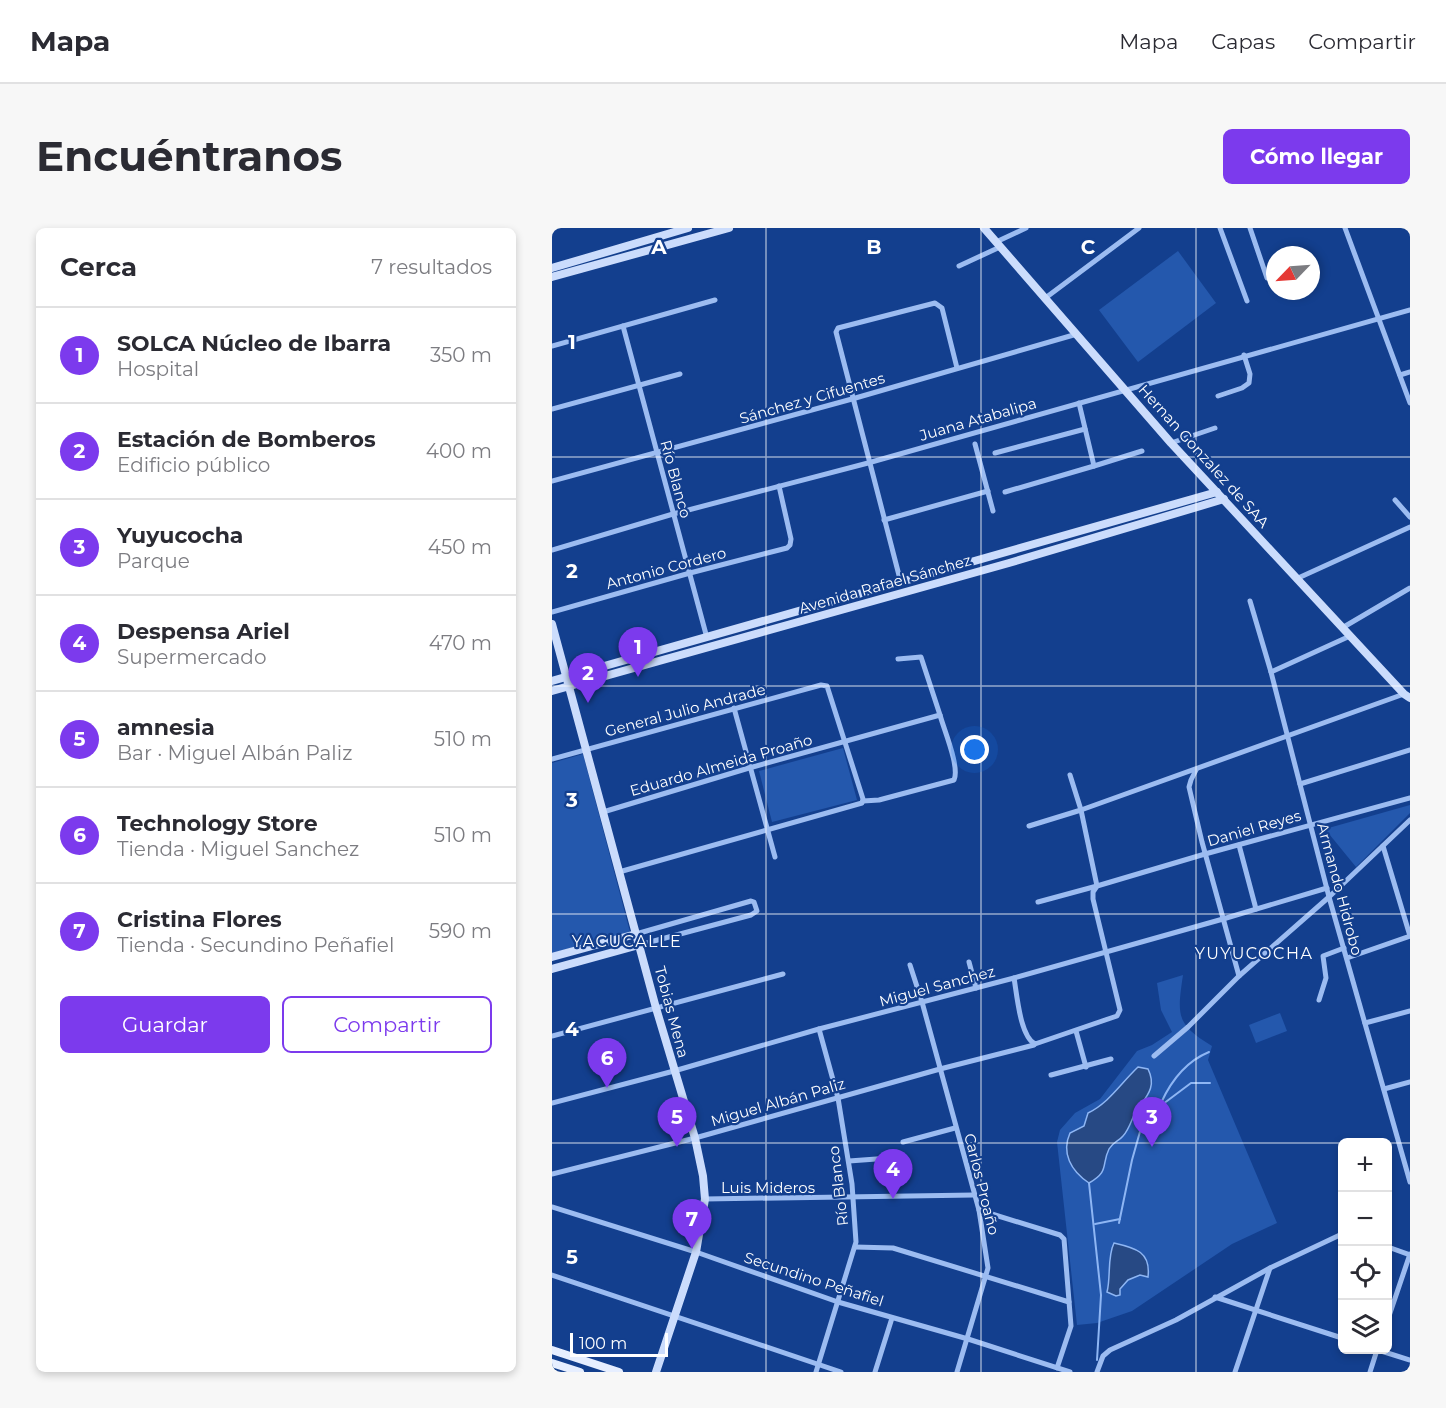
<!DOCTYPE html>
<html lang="es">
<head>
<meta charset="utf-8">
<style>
	:root { --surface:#fff; --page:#f7f7f7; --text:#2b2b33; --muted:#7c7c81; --line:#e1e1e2; --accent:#7c3aed }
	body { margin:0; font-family:Montserrat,sans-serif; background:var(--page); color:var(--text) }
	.controls { position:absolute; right:18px; bottom:18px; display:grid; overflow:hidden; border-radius:9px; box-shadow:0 3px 9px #0003 }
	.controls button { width:54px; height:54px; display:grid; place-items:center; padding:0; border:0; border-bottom:2px solid var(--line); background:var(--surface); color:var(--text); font:30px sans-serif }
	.compass { position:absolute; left:714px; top:18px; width:54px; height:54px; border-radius:50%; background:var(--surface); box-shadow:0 3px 9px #0003; rotate:245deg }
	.scale { position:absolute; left:18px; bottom:15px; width:98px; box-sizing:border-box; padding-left:6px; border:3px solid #fff; border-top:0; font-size:16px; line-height:21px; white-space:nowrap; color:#fff; -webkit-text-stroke:4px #133f8e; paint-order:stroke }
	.you { position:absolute; left:423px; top:522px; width:21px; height:21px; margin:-15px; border:4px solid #fff; border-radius:50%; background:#1a73e8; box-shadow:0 0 0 9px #1a73e833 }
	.badge { display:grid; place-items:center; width:39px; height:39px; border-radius:50%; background:var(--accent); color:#fff; font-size:20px; font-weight:700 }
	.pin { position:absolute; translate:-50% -50px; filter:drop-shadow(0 2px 3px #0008) }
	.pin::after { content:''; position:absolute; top:32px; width:21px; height:18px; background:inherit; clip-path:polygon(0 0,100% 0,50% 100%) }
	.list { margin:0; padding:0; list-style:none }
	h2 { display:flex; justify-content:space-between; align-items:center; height:78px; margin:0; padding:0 24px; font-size:26px }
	h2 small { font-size:20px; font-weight:400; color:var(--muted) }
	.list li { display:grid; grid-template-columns:39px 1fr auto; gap:18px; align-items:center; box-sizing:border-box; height:96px; padding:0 24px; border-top:2px solid var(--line) }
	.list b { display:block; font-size:22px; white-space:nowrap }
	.list p { margin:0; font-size:20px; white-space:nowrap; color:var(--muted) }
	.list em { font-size:20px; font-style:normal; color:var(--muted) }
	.actions { display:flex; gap:12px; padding:18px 24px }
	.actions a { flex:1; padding:14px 0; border:2px solid var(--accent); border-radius:9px; text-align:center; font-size:21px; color:var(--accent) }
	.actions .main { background:var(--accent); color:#fff }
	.icon { flex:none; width:33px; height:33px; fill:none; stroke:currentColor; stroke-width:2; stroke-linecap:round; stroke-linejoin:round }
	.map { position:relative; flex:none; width:858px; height:1144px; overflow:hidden; border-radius:9px }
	header { display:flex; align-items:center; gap:36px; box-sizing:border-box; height:84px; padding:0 30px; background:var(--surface); border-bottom:2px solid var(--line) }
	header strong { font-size:28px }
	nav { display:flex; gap:33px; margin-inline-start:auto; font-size:21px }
	.intro { display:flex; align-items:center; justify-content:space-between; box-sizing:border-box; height:144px; padding:0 36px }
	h1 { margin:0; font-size:42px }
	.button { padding:15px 27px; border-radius:9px; background:var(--accent); color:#fff; font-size:21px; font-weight:700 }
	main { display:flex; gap:36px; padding:0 36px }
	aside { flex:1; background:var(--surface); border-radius:9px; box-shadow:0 3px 9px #0003 }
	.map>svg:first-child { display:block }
</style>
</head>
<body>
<header>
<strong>Mapa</strong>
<nav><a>Mapa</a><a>Capas</a><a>Compartir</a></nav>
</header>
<div class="intro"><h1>Encuéntranos</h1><a class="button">Cómo llegar</a></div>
<main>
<aside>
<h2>Cerca<small>7 resultados</small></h2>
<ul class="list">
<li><span class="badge">1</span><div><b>SOLCA Núcleo de Ibarra</b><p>Hospital</p></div><em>350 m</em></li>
<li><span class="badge">2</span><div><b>Estación de Bomberos</b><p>Edificio público</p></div><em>400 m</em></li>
<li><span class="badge">3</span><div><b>Yuyucocha</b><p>Parque</p></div><em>450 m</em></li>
<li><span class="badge">4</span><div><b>Despensa Ariel</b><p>Supermercado</p></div><em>470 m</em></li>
<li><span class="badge">5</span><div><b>amnesia</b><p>Bar · Miguel Albán Paliz</p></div><em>510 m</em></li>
<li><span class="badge">6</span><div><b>Technology Store</b><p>Tienda · Miguel Sanchez</p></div><em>510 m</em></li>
<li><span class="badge">7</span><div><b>Cristina Flores</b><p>Tienda · Secundino Peñafiel</p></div><em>590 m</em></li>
</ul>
<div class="actions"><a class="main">Guardar</a><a>Compartir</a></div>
</aside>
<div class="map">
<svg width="858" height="1144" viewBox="0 0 858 1144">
	<rect width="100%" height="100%" fill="#133f8e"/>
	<g fill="#2458ad">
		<path d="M626,23L664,75L586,134L547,82Z"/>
		<path d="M291,520L305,572L220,594L207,543Z"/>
		<path d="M31,526L78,704L0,725V535Z"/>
		<path d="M858,577V585L804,639L773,601Z"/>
		<path d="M631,747C625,788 624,796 660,818L656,832L725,995L680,1016L580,1083L545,1095L525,1097L505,914L508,902L523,885L548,871L585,823L600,817L620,804L609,782L605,755Z"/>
		<path d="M728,785L735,803L704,815L697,797Z"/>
	</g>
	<g fill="#274984" stroke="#8eb6f4" stroke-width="1.5">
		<path d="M586,839L596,841C606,861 592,870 582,887C579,894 576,903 571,908C567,913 561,914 557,921C549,937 558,943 537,955C519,943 509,925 518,905L532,898L536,885C557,875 569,855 586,839Z"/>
		<path d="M562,1015C584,1020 599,1024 596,1049L588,1047L576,1052L568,1061V1067L564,1068L555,1064C559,1049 555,1029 562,1015Z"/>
	</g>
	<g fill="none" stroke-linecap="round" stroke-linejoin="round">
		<g stroke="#8eb6f4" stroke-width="2">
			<path d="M609,875C619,853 635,833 657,824"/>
			<path d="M537,955L549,1067L545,1132"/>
			<path d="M567,995L580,932L591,893L604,878L611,876L639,855H658"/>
			<path d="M543,996L568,991"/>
		</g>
		<g stroke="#9cbcf1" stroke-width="5">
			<path d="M668,0L695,73"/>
			<path d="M698,0L715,50"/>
			<path d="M793,0L858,175"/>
			<path d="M444,14L474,0"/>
			<path d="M407,38L448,19"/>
			<path d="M492,71L587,0"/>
			<path d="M71,98L155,410"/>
			<path d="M0,118L163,72"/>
			<path d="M848,147L858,144"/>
			<path d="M666,168L690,160L697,155L698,146L692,127"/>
			<path d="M0,181L128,146"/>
			<path d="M619,215L663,200"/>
			<path d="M423,216L441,283"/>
			<path d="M443,225L533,201"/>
			<path d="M542,238L590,223"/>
			<path d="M0,253L300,171L525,106"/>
			<path d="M453,264L542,238L527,175"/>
			<path d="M843,272L858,289"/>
			<path d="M332,292L436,263"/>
			<path d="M0,322L121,286L316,235L858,82"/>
			<path d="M744,351L858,299"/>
			<path d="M349,355L284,104L286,100L383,75L390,80L405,140"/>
			<path d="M698,373L719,444L777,669L858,954"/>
			<path d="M0,384L138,345L235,320L238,317L239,311L227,258"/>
			<path d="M790,400L858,360"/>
			<path d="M346,431L369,429L388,487"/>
			<path d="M719,444L798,408"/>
			<path d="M182,480L223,629"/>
			<path d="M0,531L269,457L275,458L311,571L310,575L67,644"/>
			<path d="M644,542L639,552L637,559L650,614L687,748"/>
			<path d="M748,556L858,522"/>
			<path d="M51,584L197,540L388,487C392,502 408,539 402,552L327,572L311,573"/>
			<path d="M477,598L529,582L852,466"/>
			<path d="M687,617L704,681"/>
			<path d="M486,674L545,658L529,582L518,547"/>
			<path d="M84,706L199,673L202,674L205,683L199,687L87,717"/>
			<path d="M795,730L858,708L831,618"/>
			<path d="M417,734L424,760"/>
			<path d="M358,737L370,774L427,982L436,1040L405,1144"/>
			<path d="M462,750C465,767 468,808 483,816L565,788L568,782L541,671V664L545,658L653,626L858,570"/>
			<path d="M767,772L774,750L771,728L792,720"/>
			<path d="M813,795L858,783"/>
			<path d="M524,803L534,839"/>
			<path d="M0,808L231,746"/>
			<path d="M602,828L636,799L687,748L777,669L858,592"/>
			<path d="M499,847L559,831"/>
			<path d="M832,861L858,854"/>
			<path d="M0,875L122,843L267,801L462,750L671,691L775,660"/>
			<path d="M351,914L403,900"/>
			<path d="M297,933L338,930"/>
			<path d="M0,946L143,910L388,841L482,817"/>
			<path d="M153,971L422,967"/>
			<path d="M0,979L144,1024L286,1074L416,1111L518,1144"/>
			<path d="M427,982L508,1007L512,1011L519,1098L505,1140"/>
			<path d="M303,1019L341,1020L517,1074"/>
			<path d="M836,1019L858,1027"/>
			<path d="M0,1047L289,1144"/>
			<path d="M663,1069L790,1110"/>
			<path d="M836,1091L858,1026"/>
			<path d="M826,1122L858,1132"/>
			<path d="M264,1144L304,1014L300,956L286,870L267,801"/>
			<path d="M323,1144L340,1090"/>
			<path d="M545,1144L551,1128L558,1122L624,1092L718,1040L790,1006"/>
			<path d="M683,1144L718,1040"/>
			<path d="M818,1144L825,1122"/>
		</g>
		<g stroke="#cbdcfc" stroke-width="8">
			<path d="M432,0L619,215L852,466L858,470"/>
			<path d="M0,40L136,0"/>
			<path d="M0,49L177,0"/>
			<path d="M0,396L104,780L143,910L151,948L153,971L144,1024L104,1144"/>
			<path d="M0,453L665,264"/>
			<path d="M0,463L457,335L672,271"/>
			<path d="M0,729L84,706"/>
			<path d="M0,741L87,717"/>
		</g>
		<g stroke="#e6eeff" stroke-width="8">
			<path d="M0,1122L67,1144"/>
			<path d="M0,1135L28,1144"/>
		</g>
	</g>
	<path fill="none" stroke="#fff" stroke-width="1.5" stroke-opacity="0.55" d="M214,0V1144M429,0V1144M644,0V1144M0,229H858M0,458H858M0,686H858M0,915H790M836,915H858"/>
	<g text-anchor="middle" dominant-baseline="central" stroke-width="4.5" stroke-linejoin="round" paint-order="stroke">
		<g font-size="15" fill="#fff" stroke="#133f8e">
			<text transform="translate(260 170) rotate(-16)">Sánchez y Cifuentes</text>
			<text transform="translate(426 191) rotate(-16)">Juana Atabalipa</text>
			<text transform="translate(652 228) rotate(48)">Hernan Gonzalez de SAA</text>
			<text transform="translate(124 251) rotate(75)">Río Blanco</text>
			<text transform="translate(114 340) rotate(-15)">Antonio Cordero</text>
			<text transform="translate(333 356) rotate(-16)">Avenida Rafael Sánchez</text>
			<text transform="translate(133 482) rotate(-15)">General Julio Andrade</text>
			<text transform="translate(169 537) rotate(-16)">Eduardo Almeida Proaño</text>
			<text transform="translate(702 600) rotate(-16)">Daniel Reyes</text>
			<text transform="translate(788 661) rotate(75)">Armando Hidrobo</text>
			<text transform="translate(385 758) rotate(-15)">Miguel Sanchez</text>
			<text transform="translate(120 784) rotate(75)">Tobias Mena</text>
			<text transform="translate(226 874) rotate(-16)">Miguel Albán Paliz</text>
			<text transform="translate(430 956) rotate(76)">Carlos Proaño</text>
			<text transform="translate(286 958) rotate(-97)">Río Blanco</text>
			<text x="216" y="959">Luis Mideros</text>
			<text transform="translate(262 1051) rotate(18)">Secundino Peñafiel</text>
		</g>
		<g font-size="16" letter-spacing="1.5" fill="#fff" stroke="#133f8e">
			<text x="75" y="713">YACUCALLE</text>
			<text x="702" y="725">YUYUCOCHA</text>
		</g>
	</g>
	<g font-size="20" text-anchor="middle" font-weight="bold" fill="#fff" stroke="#133f8e" stroke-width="4.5" stroke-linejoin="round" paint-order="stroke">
		<text x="107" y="26">A</text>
		<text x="322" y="26">B</text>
		<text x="536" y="26">C</text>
		<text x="20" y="121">1</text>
		<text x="20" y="350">2</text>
		<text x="20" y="579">3</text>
		<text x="20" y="808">4</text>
		<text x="20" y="1036">5</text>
	</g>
</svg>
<div class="controls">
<button>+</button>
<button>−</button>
<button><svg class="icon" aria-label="locate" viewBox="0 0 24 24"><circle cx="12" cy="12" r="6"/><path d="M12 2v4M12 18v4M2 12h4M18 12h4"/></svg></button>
<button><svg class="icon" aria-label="layers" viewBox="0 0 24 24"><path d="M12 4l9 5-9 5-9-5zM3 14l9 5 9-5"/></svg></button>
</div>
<svg class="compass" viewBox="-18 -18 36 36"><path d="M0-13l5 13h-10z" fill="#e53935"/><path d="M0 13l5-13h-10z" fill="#7c7c81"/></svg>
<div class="scale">100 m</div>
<div class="you"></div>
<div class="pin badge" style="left:86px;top:449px">1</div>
<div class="pin badge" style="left:36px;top:475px">2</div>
<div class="pin badge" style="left:600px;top:919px">3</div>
<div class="pin badge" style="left:341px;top:971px">4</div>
<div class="pin badge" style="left:125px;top:919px">5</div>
<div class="pin badge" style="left:55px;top:860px">6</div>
<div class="pin badge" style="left:140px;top:1021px">7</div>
</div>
</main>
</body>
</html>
